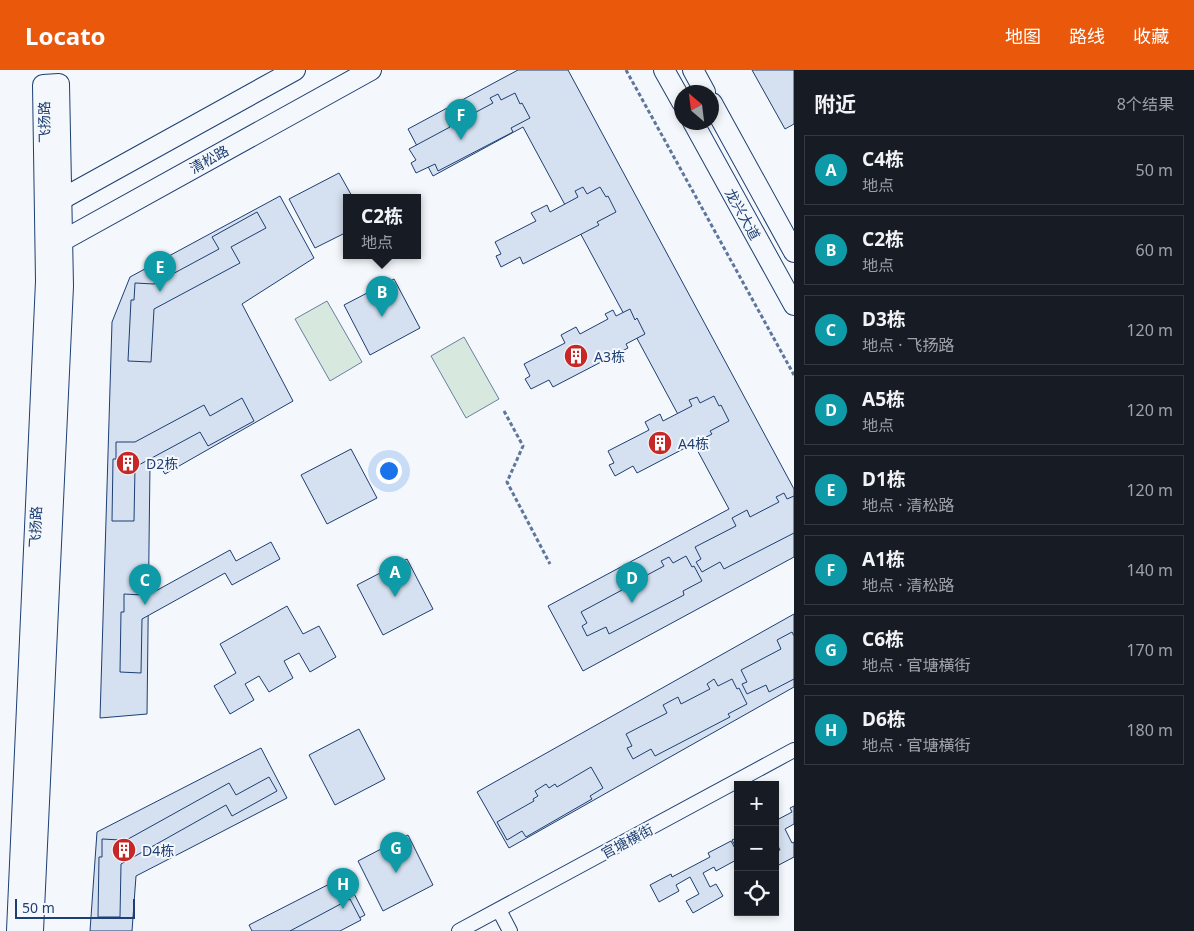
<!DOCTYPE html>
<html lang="zh">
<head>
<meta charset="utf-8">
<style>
	:root { --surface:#171b24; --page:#242831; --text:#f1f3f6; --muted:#9ea1a6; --line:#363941; --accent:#ea580c }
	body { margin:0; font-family:"Noto Sans","Noto Sans SC",sans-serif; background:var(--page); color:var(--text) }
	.controls { position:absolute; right:15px; bottom:15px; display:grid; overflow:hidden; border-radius:0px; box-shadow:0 2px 8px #0003 }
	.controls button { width:45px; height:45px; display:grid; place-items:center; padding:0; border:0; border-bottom:1px solid var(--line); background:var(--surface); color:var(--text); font:25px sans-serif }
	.compass { position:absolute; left:674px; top:15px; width:45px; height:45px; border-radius:50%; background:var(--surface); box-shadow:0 2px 8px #0003; rotate:332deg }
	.scale { position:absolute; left:15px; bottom:12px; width:120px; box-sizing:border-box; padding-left:5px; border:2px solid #1d3f73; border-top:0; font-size:14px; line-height:18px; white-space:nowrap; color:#1d3f73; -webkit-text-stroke:4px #f4f7fb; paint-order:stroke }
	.you { position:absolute; left:388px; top:400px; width:18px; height:18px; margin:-12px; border:4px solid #fff; border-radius:50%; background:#1a73e8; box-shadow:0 0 0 8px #1a73e833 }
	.badge { display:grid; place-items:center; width:32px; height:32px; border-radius:50%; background:var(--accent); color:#fff; font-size:16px; font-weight:700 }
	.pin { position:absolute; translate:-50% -41px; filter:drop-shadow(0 1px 2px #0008) }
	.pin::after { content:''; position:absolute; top:26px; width:18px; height:15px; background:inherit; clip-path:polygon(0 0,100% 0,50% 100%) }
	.popup { position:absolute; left:343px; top:124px; width:78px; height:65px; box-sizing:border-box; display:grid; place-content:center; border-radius:0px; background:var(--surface); filter:drop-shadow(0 1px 4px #0005); font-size:16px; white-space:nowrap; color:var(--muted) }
	.popup b { font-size:19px; color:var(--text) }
	.popup::after { content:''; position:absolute; left:50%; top:100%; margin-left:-10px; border:10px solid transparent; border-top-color:var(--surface) }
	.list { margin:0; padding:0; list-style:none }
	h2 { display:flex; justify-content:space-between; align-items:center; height:65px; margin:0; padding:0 20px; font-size:21px }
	h2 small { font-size:16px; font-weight:400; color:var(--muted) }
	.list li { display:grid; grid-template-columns:32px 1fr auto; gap:15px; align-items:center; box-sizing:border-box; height:70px; margin:0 10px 10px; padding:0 10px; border:1px solid var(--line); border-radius:0px }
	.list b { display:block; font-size:19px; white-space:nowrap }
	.list p { margin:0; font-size:16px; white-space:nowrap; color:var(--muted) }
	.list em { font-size:16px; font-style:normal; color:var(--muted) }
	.icon { flex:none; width:28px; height:28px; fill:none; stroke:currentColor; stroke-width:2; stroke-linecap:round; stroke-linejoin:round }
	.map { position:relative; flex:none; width:794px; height:861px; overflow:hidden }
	header { display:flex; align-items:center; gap:30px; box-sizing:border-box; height:70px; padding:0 25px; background:var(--accent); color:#fff }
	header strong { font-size:24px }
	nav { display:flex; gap:28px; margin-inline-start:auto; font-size:18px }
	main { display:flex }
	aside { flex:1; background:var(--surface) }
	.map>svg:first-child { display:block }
</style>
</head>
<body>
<header>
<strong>Locato</strong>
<nav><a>地图</a><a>路线</a><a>收藏</a></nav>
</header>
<main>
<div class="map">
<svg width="794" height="861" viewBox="0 0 794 861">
	<rect width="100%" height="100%" fill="#f4f7fb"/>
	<g fill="#d7e8df" stroke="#687fa3">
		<path d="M327,231L362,292L330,311L295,249Z"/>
		<path d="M464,267L499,329L466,348L431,286Z"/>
	</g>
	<g fill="#d5e0f0" stroke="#1d3f73">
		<path d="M518,0H568L794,419V487L583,601L548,536L729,439L523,57L433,106L408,59Z"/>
		<path d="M752,0H794V54L785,59Z"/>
		<path d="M515,23L520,34L522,33L530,48L511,58L513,62L438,101L435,94L416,103L411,93L416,90L409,79L450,57L446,49L461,41L465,48L493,33L490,28L498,24L501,30Z"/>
		<path d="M339,103L353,128H347V162L315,178L289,129Z"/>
		<path d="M583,117L587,124L600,117L606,127L608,126L616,142L597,152L599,155L523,194L520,187L501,197L496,186L501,184L495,172L536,151L531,143L547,135L550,142L578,127L575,121Z"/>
		<path d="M280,126L314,188L242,234L293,331L165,404L157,391L150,394L147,644L100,648L112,252L130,207Z"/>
		<path d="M257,142L266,158L231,177L240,193L154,239L151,292L128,291L131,230H134L135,213L154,214L219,179L212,167Z"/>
		<path d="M394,209L420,258L370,285L344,235Z"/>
		<path d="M630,239L635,250L637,248L645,264L626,274L628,278L553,317L549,310L531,319L525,309L530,306L524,294L565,273L561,265L576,257L580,264L608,249L605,244L613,240L616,246Z"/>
		<path d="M714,326L719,336L721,335L729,351L710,361L712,364L637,403L633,396L615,406L609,395L614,393L608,381L649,360L645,352L660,344L663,351L692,336L689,330L697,327L700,333Z"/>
		<path d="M242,328L254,351L208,376L200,362L135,397L134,451H112L113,389H116V372H135L204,335L210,346Z"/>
		<path d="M351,379L377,428L327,454L301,405Z"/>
		<path d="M784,423L787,429L794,426V463L724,499L720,492L702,502L696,492L701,489L695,477L736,456L732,448L747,440L750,447L779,432L776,427Z"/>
		<path d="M271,472L280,489L232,515L225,503L142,549L141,603L120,602L121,542H124V524L143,525V528L230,480L236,491Z"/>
		<path d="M686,486L692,497L694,496L702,511L683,521L684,525L609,564L606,557L587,566L582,556L587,553L581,542L622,520L617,512L632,504L636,511L664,496L661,491L669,487L673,493Z"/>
		<path d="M407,489L433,539L383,565L357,515Z"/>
		<path d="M287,536L303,564L319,556L336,587L310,602L299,583L284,591L293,608L269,622L259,606L245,614L254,630L230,644L214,616L236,603L220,574Z"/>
		<path d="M794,544V617L509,778L477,722Z"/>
		<path d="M792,562L794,566V609L769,622L766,615L747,624L742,614L747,612L741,600L781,579L777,570Z"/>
		<path d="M714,609L718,616L732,609L737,619L739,618L747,634L728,644L730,647L655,686L651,679L633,689L627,678L632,676L626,664L667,643L663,635L678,627L681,634L710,619L707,614Z"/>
		<path d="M359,659L385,709L335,735L309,685Z"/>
		<path d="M261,678L287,728L136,806L132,861H90L97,762Z"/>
		<path d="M591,697L603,718L590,726L592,729L526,767L522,761L507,770L497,752L534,731L533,729L538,726L535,721L546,714L549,718L555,714L557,717Z"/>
		<path d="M269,707L277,721L232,746L226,735L121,794L120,847H98L99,787H102V769L121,770V773L229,713L236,725Z"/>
		<path d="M794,736V754L785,759L792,773L794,772V787L775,797V782L780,780L775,770V751L792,742L790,738Z"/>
		<path d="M408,765L433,815L383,841L358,791Z"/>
		<path d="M738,767V781L732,770Z"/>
		<path d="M731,771L738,784V789L716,801L714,797L703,803L710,817L716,814L723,826L693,843L686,831L699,824L690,807L676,815L679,821L659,832L650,815L671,804L672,807L710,787L708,783Z"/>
		<path d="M345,806L365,845L334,861H252L249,855Z"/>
		<path d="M350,829L361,850L340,861H290Z"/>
	</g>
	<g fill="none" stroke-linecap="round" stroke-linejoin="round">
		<g stroke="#1d3f73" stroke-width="16">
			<g id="street">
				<path d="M499,840L510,861"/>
				<path d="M459,861L794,680"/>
			</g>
		</g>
		<g stroke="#1d3f73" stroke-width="22">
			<g id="secondary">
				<path d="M664,0L682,32"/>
				<path d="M693,0L705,22"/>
				<path d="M712,33L794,182"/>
				<path d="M693,52L794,235"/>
				<path d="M51,135L295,0"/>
				<path d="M50,171H62L371,0"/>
				<path d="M17,861L46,211L43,15L59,14L63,216L33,861"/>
			</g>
		</g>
		<g stroke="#5e769c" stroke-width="3" stroke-dasharray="4 2.5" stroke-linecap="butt">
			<path d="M626,0L794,305"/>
			<path d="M504,341L523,376L507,412L550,494"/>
		</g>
		<use href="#street" stroke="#f4f7fb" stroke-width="14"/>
		<use href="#secondary" stroke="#f4f7fb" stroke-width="20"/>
	</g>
	<defs>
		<g id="building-disc" transform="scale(1.25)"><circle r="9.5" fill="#c62828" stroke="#f4f7fb"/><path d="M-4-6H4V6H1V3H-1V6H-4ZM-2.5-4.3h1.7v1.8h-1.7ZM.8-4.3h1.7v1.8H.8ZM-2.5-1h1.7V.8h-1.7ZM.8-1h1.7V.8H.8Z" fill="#fff"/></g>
	</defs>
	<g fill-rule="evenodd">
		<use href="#building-disc" x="576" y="286"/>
		<use href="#building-disc" x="660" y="373"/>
		<use href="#building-disc" x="128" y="393"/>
		<use href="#building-disc" x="124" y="780"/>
	</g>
	<g text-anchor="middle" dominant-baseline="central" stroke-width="4" stroke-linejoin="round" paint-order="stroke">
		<g font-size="14" fill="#1d3f73" stroke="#f4f7fb">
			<text transform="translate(44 52) rotate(-91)">飞扬路</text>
			<text transform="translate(209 89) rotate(-29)">清松路</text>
			<text transform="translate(743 144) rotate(61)">龙兴大道</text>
			<text transform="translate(35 457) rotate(-87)">飞扬路</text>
			<text transform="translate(627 771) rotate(-28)">官塘横街</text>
		</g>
		<g font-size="14" fill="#1d3f73" stroke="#f4f7fb" text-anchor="start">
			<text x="594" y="286">A3栋</text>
			<text x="678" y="373">A4栋</text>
			<text x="146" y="393">D2栋</text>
			<text x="142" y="780">D4栋</text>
		</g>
	</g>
</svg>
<div class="controls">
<button>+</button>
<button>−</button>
<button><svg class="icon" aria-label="locate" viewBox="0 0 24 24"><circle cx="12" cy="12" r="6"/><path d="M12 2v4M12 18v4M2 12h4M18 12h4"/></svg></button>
</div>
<svg class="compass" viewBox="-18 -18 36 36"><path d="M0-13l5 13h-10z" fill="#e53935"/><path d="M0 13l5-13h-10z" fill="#9ea1a6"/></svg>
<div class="scale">50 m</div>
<div class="you"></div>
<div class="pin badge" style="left:395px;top:527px;background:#0f9aa8">A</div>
<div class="pin badge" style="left:382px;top:247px;background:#0f9aa8">B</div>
<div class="popup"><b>C2栋</b>地点</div>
<div class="pin badge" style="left:145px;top:535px;background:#0f9aa8">C</div>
<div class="pin badge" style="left:632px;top:533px;background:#0f9aa8">D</div>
<div class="pin badge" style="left:160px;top:222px;background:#0f9aa8">E</div>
<div class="pin badge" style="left:461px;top:70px;background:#0f9aa8">F</div>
<div class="pin badge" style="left:396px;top:803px;background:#0f9aa8">G</div>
<div class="pin badge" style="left:343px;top:839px;background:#0f9aa8">H</div>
</div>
<aside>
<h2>附近<small>8个结果</small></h2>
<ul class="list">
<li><span class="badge" style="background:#0f9aa8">A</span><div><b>C4栋</b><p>地点</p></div><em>50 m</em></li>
<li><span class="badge" style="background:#0f9aa8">B</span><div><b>C2栋</b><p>地点</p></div><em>60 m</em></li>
<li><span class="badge" style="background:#0f9aa8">C</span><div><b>D3栋</b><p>地点 · 飞扬路</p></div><em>120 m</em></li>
<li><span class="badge" style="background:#0f9aa8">D</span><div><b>A5栋</b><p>地点</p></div><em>120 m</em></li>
<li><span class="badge" style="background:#0f9aa8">E</span><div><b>D1栋</b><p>地点 · 清松路</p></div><em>120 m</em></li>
<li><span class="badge" style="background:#0f9aa8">F</span><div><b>A1栋</b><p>地点 · 清松路</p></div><em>140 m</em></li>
<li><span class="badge" style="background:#0f9aa8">G</span><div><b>C6栋</b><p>地点 · 官塘横街</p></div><em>170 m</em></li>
<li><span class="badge" style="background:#0f9aa8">H</span><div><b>D6栋</b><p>地点 · 官塘横街</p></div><em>180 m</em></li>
</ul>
</aside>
</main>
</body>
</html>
